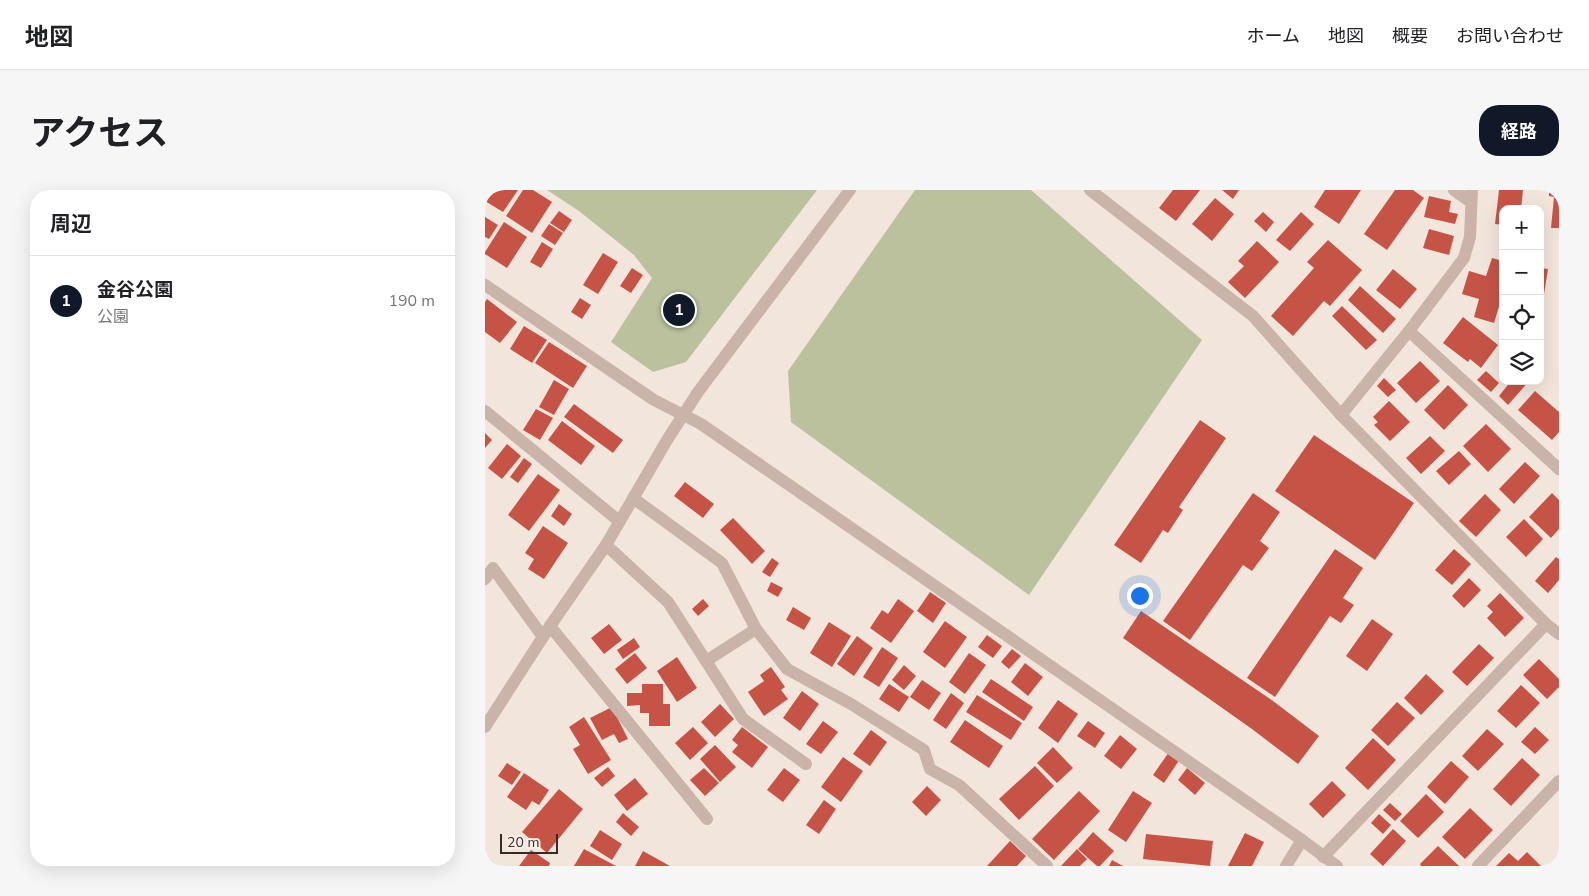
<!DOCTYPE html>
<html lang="ja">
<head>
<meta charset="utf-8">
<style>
	:root { --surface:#fff; --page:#f6f6f6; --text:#202124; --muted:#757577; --line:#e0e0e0; --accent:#111827 }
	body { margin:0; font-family:"Nunito Sans","Noto Sans JP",sans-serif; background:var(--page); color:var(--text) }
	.controls { position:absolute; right:15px; top:15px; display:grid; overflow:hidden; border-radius:10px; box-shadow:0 5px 20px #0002 }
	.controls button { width:45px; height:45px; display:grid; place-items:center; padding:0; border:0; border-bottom:1px solid var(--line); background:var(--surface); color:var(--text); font:25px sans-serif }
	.scale { position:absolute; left:15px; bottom:12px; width:58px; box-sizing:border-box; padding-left:5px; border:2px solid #372b28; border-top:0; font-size:14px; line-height:18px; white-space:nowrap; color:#372b28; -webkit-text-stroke:4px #f9efe9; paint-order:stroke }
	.you { position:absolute; left:654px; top:405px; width:18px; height:18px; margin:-12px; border:4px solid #fff; border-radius:50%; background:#1a73e8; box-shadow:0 0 0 8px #1a73e833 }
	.badge { display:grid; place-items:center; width:32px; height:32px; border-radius:50%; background:var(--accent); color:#fff; font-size:16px; font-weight:700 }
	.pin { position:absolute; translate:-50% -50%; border:2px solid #fff; box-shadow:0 1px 5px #0006 }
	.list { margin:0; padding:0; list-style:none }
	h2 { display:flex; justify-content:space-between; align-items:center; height:65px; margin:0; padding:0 20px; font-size:21px }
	h2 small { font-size:16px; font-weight:400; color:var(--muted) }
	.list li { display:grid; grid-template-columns:32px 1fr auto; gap:15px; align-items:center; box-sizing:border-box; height:90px; padding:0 20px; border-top:1px solid var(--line) }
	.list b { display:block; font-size:19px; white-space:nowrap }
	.list p { margin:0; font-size:16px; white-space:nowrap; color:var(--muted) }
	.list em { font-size:16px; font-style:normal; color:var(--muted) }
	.icon { flex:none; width:28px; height:28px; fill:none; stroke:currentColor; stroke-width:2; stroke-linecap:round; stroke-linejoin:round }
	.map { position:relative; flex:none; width:1074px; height:676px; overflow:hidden; border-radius:20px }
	header { display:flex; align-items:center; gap:30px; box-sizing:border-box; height:70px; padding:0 25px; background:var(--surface); border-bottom:1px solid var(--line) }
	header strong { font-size:24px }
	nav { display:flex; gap:28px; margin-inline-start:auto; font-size:18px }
	.intro { display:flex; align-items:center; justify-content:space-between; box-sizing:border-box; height:120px; padding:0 30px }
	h1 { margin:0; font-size:35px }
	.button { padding:12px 22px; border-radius:20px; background:var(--accent); color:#fff; font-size:18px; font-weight:700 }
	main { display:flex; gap:30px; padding:0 30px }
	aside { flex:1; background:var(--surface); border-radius:20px; box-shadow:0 5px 20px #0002 }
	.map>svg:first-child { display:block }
</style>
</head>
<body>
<header>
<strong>地図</strong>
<nav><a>ホーム</a><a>地図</a><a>概要</a><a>お問い合わせ</a></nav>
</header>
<div class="intro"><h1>アクセス</h1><a class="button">経路</a></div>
<main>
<aside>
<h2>周辺<small></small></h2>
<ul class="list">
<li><span class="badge">1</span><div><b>金谷公園</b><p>公園</p></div><em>190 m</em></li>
</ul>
</aside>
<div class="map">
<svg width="1074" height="676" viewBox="0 0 1074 676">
	<rect width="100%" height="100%" fill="#f2e5dc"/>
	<g fill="#bac19c">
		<path d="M62,0H332L201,172L168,182L126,152L167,88L149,65L94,21Z"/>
		<path d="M430,0H546L717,150L544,405L306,232L303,181Z"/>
	</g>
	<g fill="#c55447">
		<path d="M0,0H33L18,22L0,11Z"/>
		<path d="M38,0H48L67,12L47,43L21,26Z"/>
		<path d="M688,0H715L691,31L674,18Z"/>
		<path d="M737,0H754L748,9Z"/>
		<path d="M840,0H876L854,34L829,17Z"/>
		<path d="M910,0H928L939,8L902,60L879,44Z"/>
		<path d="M1014,0H1038L1036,19H1018V35L1010,34Z"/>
		<path d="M1064,0H1074V38H1066L1069,7L1064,6Z"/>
		<path d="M944,6L966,11L964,22L973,24L970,34L939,27Z"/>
		<path d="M730,8L749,24L727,51L707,34Z"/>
		<path d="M74,21L87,30L79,42L65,33Z"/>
		<path d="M778,22L789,32L781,42L769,31Z"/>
		<path d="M816,22L829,34L805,61L791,50Z"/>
		<path d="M0,27L13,35L4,49L0,47Z"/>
		<path d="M19,32L42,47L22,78L0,64V62Z"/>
		<path d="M64,34L78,43L70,55L56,46Z"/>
		<path d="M944,39L969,46L964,65L938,58Z"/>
		<path d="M843,50L877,80L845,116L839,111L808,146L786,126L829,78L822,72Z"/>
		<path d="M772,51L794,72L760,108L743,92L759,76L753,71Z"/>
		<path d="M57,52L68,59L56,78L45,72Z"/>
		<path d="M118,63L133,72L113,104L98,95Z"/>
		<path d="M1007,68L1018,71V103L1009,133L989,127L994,109L977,104L984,81L1001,86Z"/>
		<path d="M147,78L158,85L146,103L135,96Z"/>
		<path d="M1055,78L1063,79L1056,123H1055Z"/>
		<path d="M908,79L932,99L915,119L891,100Z"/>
		<path d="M875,96L911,129L898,143L863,110Z"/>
		<path d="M95,108L106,115L97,129L86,122Z"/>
		<path d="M2,109L32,132L15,153L0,142V112Z"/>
		<path d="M857,116L892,150L881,160L847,126Z"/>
		<path d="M978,127L1013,155L996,178L985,169L983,172L958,153Z"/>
		<path d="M39,136L62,150L47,173L25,159Z"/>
		<path d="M64,152L102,176L88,198L50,173Z"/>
		<path d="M935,171L955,191L931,213L912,193Z"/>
		<path d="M1001,181L1014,193L1006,202L992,190Z"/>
		<path d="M899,188L911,200L903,207L892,196Z"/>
		<path d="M69,190L84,199L69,225L54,217Z"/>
		<path d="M1026,191H1044L1023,215L1014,206Z"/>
		<path d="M963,195L983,215L959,240L939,220Z"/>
		<path d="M1050,201L1074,222V242L1067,250L1033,220Z"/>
		<path d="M904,211L925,232L905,251L889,235L893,232L888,227Z"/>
		<path d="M89,214L138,250L128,263L79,227Z"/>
		<path d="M51,219L68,228L55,250L38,240Z"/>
		<path d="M715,230L741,248L694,317L698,320L683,343L678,340L656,373L629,355Z"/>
		<path d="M77,231L110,256L96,275L63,250Z"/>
		<path d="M1001,234L1026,259L1003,282L978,256Z"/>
		<path d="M0,243L7,250L0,258Z"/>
		<path d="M829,245L929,313L890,370L790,301Z"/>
		<path d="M945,246L960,261L936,284L921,268Z"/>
		<path d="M22,254L36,266L17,289L3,278Z"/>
		<path d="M974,261L986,274L964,295L951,281Z"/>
		<path d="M39,268L47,274L33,293L25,287Z"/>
		<path d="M1040,272L1055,286L1029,314L1014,299Z"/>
		<path d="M53,284L75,300L44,341L23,325Z"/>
		<path d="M200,292L229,314L218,328L189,306Z"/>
		<path d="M768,303L795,322L775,351L784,358L767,381L758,375L705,450L678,431Z"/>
		<path d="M1067,303L1074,310V339L1066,348L1044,327Z"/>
		<path d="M1000,304L1016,320L991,347L974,331Z"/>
		<path d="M74,314L87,324L79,336L66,326Z"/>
		<path d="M248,328L280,361L267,374L235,340Z"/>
		<path d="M1039,329L1058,349L1041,367L1021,347Z"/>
		<path d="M58,336L83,353L59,389L43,379L49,369L40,363Z"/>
		<path d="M850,359L878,378L858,408L869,415L856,433L845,426L790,507L762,488Z"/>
		<path d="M969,359L986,374L967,395L950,380Z"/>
		<path d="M1071,367L1074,369V390L1063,403L1050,391Z"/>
		<path d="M287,368L294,373L285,387L277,382Z"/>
		<path d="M984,388L996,400L979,418L967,406Z"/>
		<path d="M286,392L298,398L293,407L282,401Z"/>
		<path d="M445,402L461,413L448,433L432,421Z"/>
		<path d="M1015,403L1039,428L1020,447L1002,428L1008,422L1002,416Z"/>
		<path d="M218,409L224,416L213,426L207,419Z"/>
		<path d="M413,409L429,421L406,453L385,438L397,420L403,424Z"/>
		<path d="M308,417L326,428L319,440L301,430Z"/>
		<path d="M656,421L788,511L834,546L813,574L767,539L638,448Z"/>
		<path d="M887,429L908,444L882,481L861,466Z"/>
		<path d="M460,431L482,447L460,478L438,462Z"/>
		<path d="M344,432L366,446L347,477L325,463Z"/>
		<path d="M124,434L137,450L119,464L106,448Z"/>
		<path d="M502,445L517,456L508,468L493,457Z"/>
		<path d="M372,446L388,458L369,486L352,474Z"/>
		<path d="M149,448L155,457L138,469L132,460Z"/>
		<path d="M994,454L1009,468L982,496L967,482Z"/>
		<path d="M397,457L413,468L394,497L378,487Z"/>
		<path d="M527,459L536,466L524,479L516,472Z"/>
		<path d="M150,463L162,478L142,494L130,479Z"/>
		<path d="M484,463L501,475L480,504L464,492Z"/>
		<path d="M192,467L212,498L192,512L172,481Z"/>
		<path d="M1054,469L1074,489V497L1062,509L1038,485Z"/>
		<path d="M540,473L558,487L543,506L526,492Z"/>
		<path d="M419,475L431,486L419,500L407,490Z"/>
		<path d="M286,477L300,497L296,500L303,509L279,526L263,502L279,491L275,485Z"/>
		<path d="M941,484L959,501L936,525L919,508Z"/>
		<path d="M506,489L548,517L539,531L497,502Z"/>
		<path d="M437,490L456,503L444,520L425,507Z"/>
		<path d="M157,494H178V514H185V536H164V523H155V515L142,516V503H157Z"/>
		<path d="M404,494L424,507L414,522L394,509Z"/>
		<path d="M1036,495L1055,513L1031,538L1012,521Z"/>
		<path d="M317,501L334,514L315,541L298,528Z"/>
		<path d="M466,503L479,513L461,539L448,530Z"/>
		<path d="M492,505L537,533L526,550L481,522Z"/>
		<path d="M573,510L593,524L573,553L553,538Z"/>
		<path d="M912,512L930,528L903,556L886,540Z"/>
		<path d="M235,514L249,529L230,547L216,532Z"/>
		<path d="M127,517L143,549L134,553L129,544L117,550L105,528Z"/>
		<path d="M99,527L126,570L103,584L88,559L95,555L84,537Z"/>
		<path d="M480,530L518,556L504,578L465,552Z"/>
		<path d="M338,531L353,542L336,564L321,554Z"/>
		<path d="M603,531L620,543L610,558L592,546Z"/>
		<path d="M208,537L223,553L205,570L190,553Z"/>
		<path d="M257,537L283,557L267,578L247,562L253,555L247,550Z"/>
		<path d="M1050,537L1064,550L1050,564L1036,552Z"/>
		<path d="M1002,539L1019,554L993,581L977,566Z"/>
		<path d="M386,540L402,552L385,576L368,564Z"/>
		<path d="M635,545L652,559L636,579L619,566Z"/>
		<path d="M888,548L911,570L883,600L860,578Z"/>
		<path d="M230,555L251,577L235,592L215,569Z"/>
		<path d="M568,557L588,578L572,593L552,573Z"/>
		<path d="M684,562L695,569L679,593L668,585Z"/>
		<path d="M358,567L378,581L356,612L336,597Z"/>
		<path d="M1037,568L1055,585L1026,616L1008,599Z"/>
		<path d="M966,571L984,587L960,614L942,597Z"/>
		<path d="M22,573L36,582L27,595L13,586Z"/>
		<path d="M550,576L569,596L534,630L514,609Z"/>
		<path d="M123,577L130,586L117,597L109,588Z"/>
		<path d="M219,578L234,593L220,606L205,590Z"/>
		<path d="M299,578L315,590L298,612L282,600Z"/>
		<path d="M702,578L720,593L710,605L693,590Z"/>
		<path d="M39,583L64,600L54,615L47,611L41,620L22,607Z"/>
		<path d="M150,588L163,604L142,621L129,605Z"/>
		<path d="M847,591L861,605L838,628L824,614Z"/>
		<path d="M442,596L456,610L441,626L427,612Z"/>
		<path d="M74,599L98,619L62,663L37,642Z"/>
		<path d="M594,601L615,621L569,670L547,649Z"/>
		<path d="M648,601L667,613L641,652L623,640Z"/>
		<path d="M941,604L959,622L933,648L915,631Z"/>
		<path d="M339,610L351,619L334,644L321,635Z"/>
		<path d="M905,613L917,624L910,631L898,620Z"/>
		<path d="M985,618L1008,640L980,669L957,647Z"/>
		<path d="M138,623L154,637L146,646L131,632Z"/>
		<path d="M894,624L906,635L898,644L886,633Z"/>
		<path d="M908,639L921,651L898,676L885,664Z"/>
		<path d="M115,640L137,654L127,670L105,656Z"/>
		<path d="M608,642L629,661L615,676H612L593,659Z"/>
		<path d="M760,643L779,652L767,676H743Z"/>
		<path d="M661,644L728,651L725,676L658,669Z"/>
		<path d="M525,651L541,666L532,676H502Z"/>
		<path d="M953,656L974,676H936L935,674Z"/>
		<path d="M99,659L131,676H89Z"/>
		<path d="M592,659L602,669L595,676H576Z"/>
		<path d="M46,660L65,673L64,676H34Z"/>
		<path d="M158,661L185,676H150Z"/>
		<path d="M1042,662L1056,676H1011L1024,663L1033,671Z"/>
		<path d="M627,670L638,676H624Z"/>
	</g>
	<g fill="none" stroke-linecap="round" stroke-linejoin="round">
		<g stroke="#cab3a8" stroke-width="12">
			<path d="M605,0L768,126L856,225L1061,434L1074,444"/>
			<path d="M969,0L986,12"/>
			<path d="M0,95L169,210L216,234L817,650L852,676"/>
			<path d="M924,141L1074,279"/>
			<path d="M0,221L134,331"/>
			<path d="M856,225L924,141L979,68L985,47L987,0"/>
			<path d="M148,308L237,373L271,439L302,479L366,514L439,560L445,579L474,595L562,676"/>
			<path d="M121,355L183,412L221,471L271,439"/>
			<path d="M0,389L8,378L58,447"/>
			<path d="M65,436L222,629"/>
			<path d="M221,471L258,529L321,574"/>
			<path d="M0,537L65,436L121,355L182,250L213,202L365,0"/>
			<path d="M838,667L1061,434"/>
			<path d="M0,674L4,676"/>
			<path d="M801,676L817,650"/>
			<path d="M993,676L1074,591"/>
		</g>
	</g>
</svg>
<div class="controls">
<button>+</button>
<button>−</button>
<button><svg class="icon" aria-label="locate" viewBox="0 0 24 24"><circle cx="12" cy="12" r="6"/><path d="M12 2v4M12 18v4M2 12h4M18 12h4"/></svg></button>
<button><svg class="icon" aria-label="layers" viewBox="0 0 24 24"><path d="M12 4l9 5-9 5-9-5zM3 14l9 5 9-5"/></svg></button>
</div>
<div class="scale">20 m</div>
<div class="you"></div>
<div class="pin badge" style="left:194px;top:120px">1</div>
</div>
</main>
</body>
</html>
